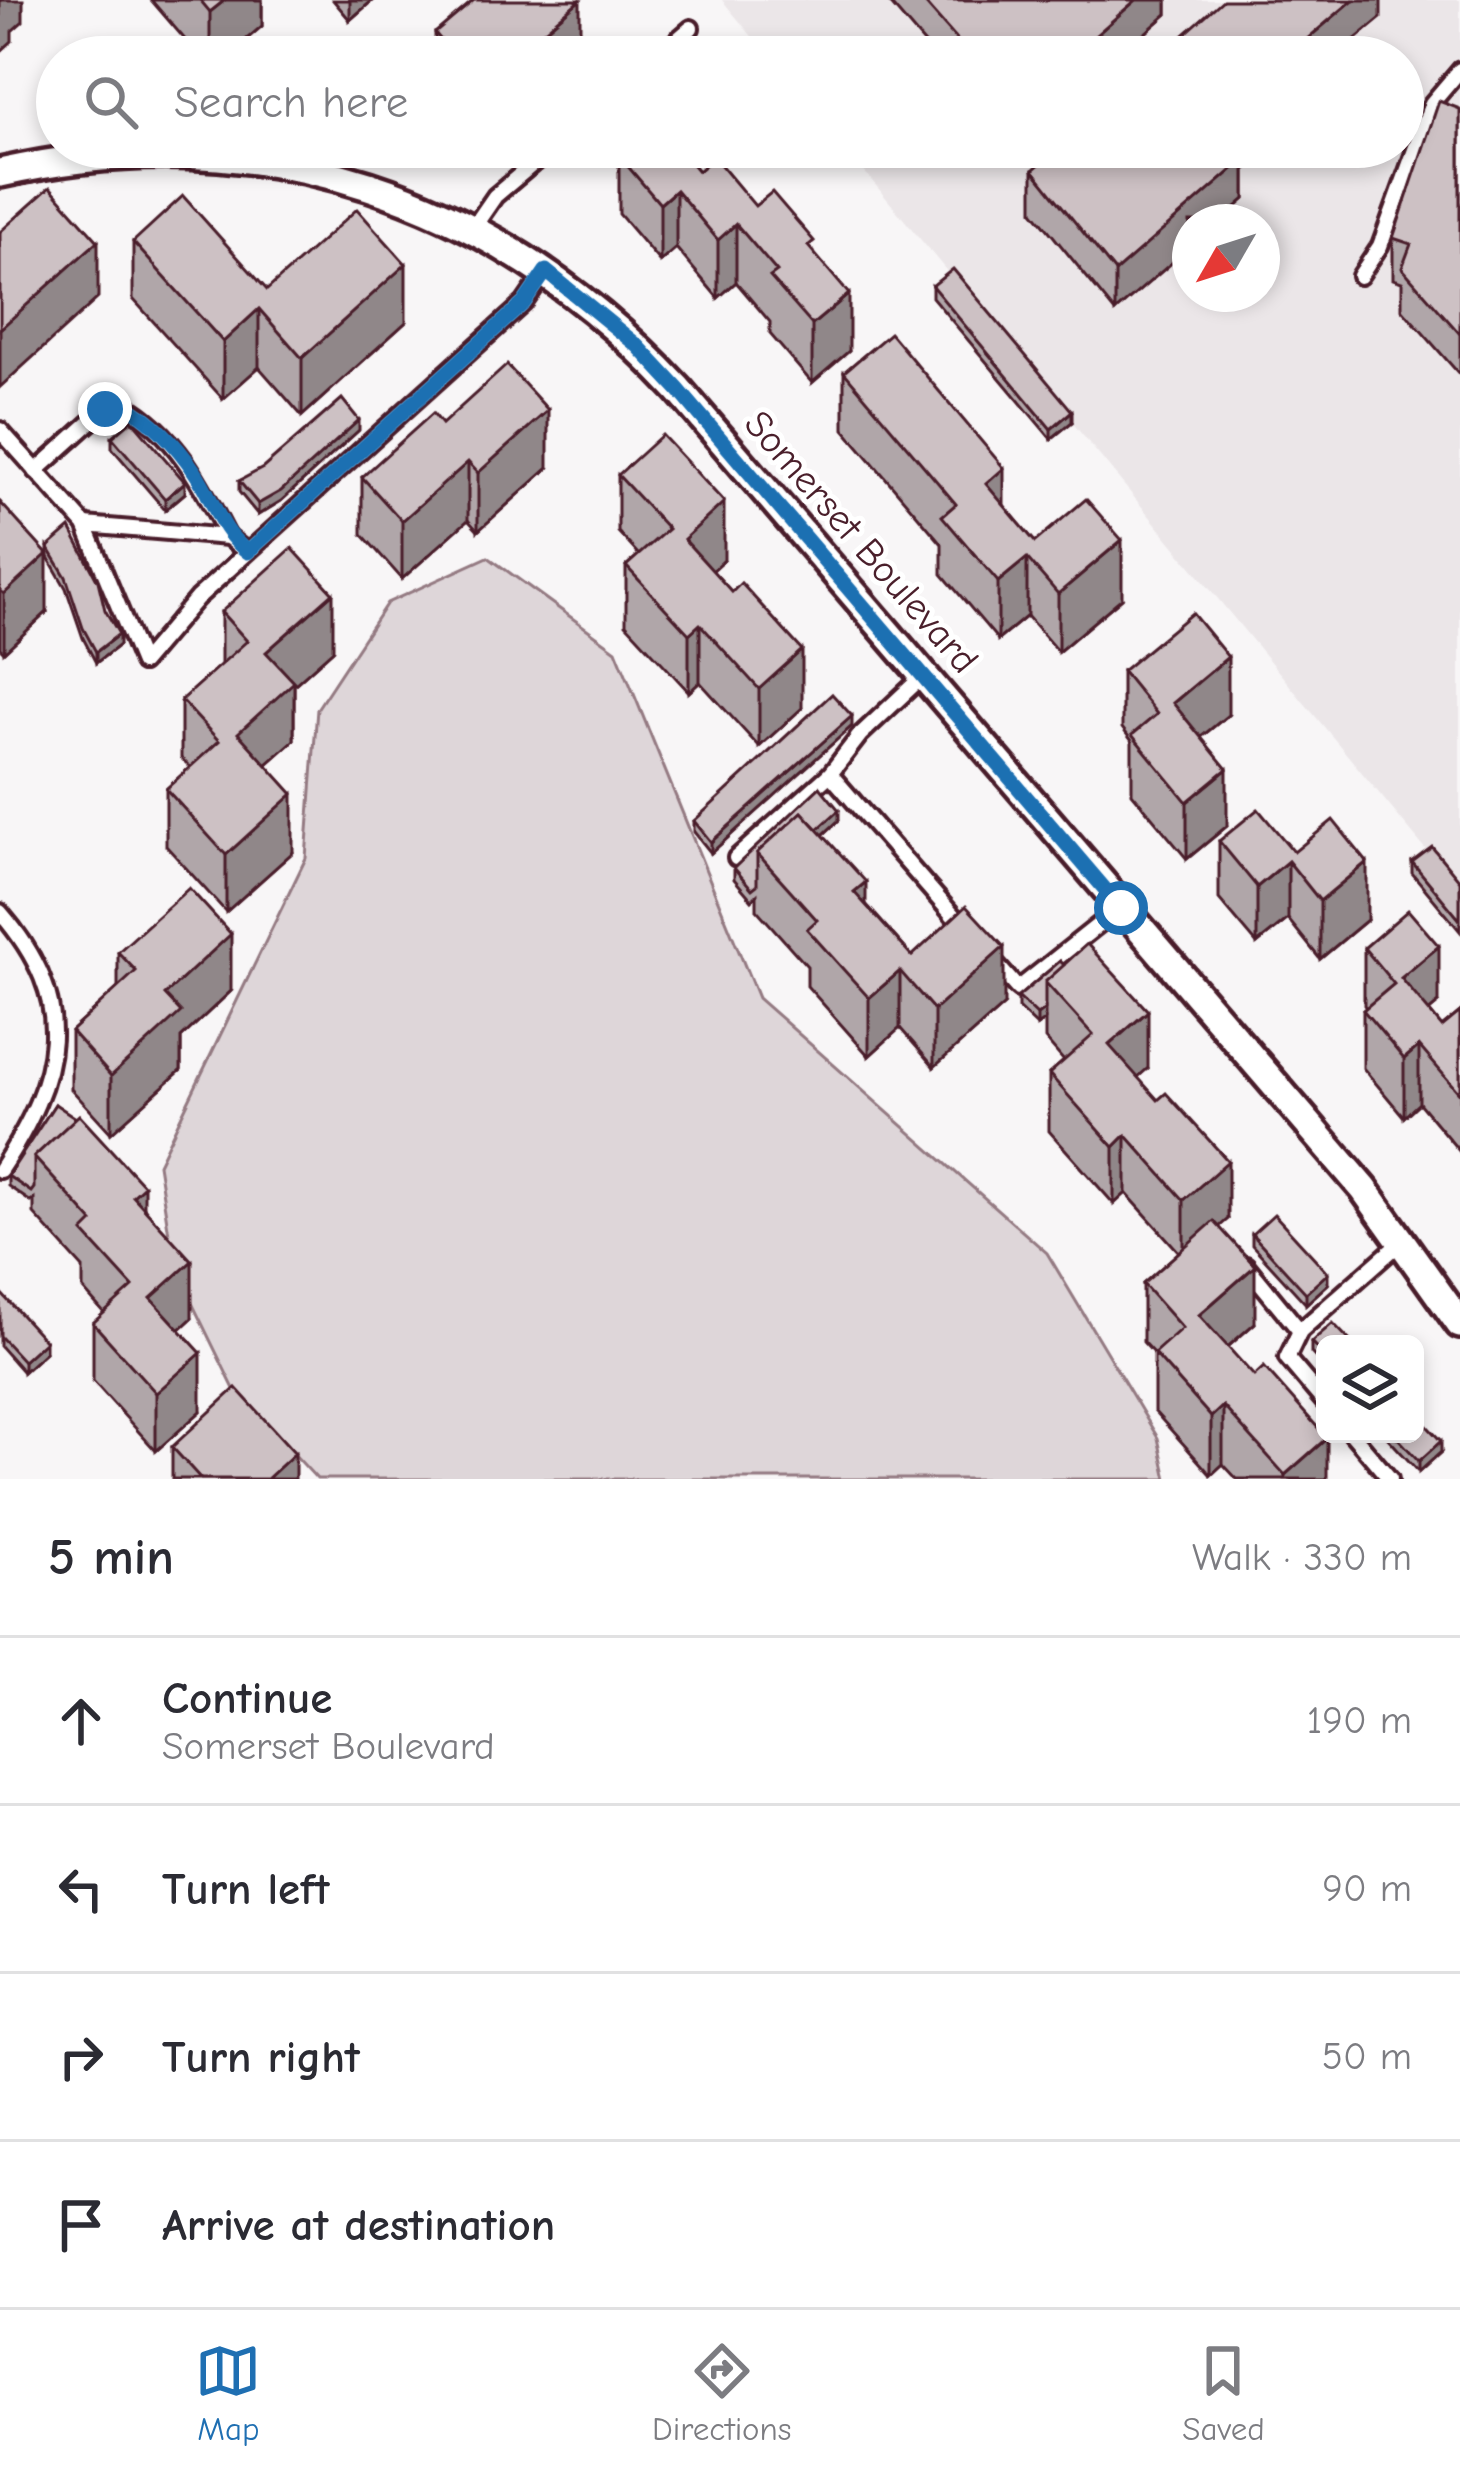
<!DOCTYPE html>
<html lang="en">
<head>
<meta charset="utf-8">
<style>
	:root { --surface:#fff; --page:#f2f2f3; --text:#2b2b33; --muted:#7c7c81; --line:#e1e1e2; --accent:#1f6fb2 }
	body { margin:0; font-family:"Comic Neue",sans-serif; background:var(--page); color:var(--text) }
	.controls { position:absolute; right:36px; bottom:36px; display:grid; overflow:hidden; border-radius:18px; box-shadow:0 6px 18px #0003 }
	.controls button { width:108px; height:108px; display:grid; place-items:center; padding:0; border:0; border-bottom:3px solid var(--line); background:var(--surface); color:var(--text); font:60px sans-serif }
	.compass { position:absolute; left:1172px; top:204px; width:108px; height:108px; border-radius:50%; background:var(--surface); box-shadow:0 6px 18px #0003; rotate:231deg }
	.stop { position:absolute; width:36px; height:36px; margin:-27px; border:9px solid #1f6fb2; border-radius:50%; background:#fff }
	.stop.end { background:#1f6fb2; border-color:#fff; box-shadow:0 3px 12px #0008 }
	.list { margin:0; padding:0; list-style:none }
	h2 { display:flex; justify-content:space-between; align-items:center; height:156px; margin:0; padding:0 48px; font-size:51px }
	h2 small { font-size:39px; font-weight:400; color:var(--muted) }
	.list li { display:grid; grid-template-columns:78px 1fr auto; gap:36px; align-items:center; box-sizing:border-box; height:168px; padding:0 48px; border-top:3px solid var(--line) }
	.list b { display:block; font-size:45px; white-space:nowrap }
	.list p { margin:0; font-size:39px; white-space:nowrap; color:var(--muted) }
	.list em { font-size:39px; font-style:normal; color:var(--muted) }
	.icon { flex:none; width:66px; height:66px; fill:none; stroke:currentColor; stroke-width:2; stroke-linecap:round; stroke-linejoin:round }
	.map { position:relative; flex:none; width:1460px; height:1479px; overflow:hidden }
	.search { position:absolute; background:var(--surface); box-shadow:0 6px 18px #0003; left:36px; right:36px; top:36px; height:132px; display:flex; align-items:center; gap:30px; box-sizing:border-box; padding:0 42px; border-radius:66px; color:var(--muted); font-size:45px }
	.sheet { height:828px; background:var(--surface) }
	nav { display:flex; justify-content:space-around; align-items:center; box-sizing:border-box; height:168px; border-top:3px solid var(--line); background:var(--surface); font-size:33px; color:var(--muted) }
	nav a { display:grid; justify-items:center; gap:6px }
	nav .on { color:var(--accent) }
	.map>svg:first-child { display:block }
</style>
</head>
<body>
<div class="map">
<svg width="1460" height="1479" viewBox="0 0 1460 1479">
	<rect width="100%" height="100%" fill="#f8f6f7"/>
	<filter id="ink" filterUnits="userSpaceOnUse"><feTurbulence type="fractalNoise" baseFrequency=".00833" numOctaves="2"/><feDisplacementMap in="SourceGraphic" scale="24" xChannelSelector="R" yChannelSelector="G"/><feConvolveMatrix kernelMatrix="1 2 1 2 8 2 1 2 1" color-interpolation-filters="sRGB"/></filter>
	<g filter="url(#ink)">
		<path fill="#ebe6e8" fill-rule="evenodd" d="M722,0H1460V891L844,147H1403V57H769ZM1190,222H1262V294H1190Z"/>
		<path fill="#ded6d9" stroke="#947a82" stroke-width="3" d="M488,557L616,650L758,998L1047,1253L1158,1438L1167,1479H317L234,1389L174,1266L158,1164L306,858L317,709L387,603Z"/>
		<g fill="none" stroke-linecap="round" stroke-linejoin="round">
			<g stroke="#4a1f2b" stroke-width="22">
				<g id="lane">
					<path d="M657,57L691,28"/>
					<path d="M473,228L495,196L553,147"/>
					<path d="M1360,276L1380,246L1432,103L1460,70"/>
					<path d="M0,430L85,525L142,663L197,598L524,303L546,271"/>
					<path d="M36,471L105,409L124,404C176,433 202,486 228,537"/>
					<path d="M85,525L228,537L247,552"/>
					<path d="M830,774L964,928"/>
					<path d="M736,858L830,774L860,735L924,675"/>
					<path d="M0,912C79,1003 62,1076 0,1170"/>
					<path d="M995,963L1018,989L1121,907"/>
					<path d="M1246,1265L1300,1331"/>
					<path d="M1325,1403L1287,1358L1300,1331L1401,1242"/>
					<path d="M1352,1434L1390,1479"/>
				</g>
			</g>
			<g stroke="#4a1f2b" stroke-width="36">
				<path id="street" d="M0,173C261,114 497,195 678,389L1364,1189L1460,1324"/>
			</g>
			<use href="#lane" stroke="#fff" stroke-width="14"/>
			<use href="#street" stroke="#fff" stroke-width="27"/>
		</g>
		<g fill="#b0a6a9" stroke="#4a1f2b" stroke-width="3">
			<path d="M151,0H262V26L226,57H200Z"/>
			<path d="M333,0H373L350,20Z"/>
			<path d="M887,0H1167V14L1118,57H936Z"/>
			<path d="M435,33L580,57H435Z"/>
			<path d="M1460,109V375L1402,309V282L1393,279V238Z"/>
			<path d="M628,147H710L692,164L698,171L755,206L814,252L849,351L812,383L770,334V322L736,282L718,298L676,248L660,262L619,214V156Z"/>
			<path d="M1258,160L1245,170V199L1219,222H1190L1115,312L1033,211V170Z"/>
			<path d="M133,242L267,290L406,322L302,416L259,367L223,399L133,299Z"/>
			<path d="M932,286L1072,422L1051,439L932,297Z"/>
			<path d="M844,372L1004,505L1035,542L1122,598L1058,652L1027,616L998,640L942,574V544L844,429Z"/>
			<path d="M442,424L548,468L478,531L468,520L402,579L362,534V477Z"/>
			<path d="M359,430L281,501L258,515L239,492V481Z"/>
			<path d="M112,437L185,493L165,510L112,448Z"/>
			<path d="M618,475L724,560L712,570L802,708L759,747L700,682L689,692L626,624V566L639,555L618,532Z"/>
			<path d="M0,502L47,612L4,652L0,648Z"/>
			<path d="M48,547L105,610L119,645L96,663L83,638L66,588L48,557Z"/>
			<path d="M221,612L333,650L294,685V740L267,764L293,852L226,912L166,846V789L190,767L181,758V700L221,665Z"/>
			<path d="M1122,671L1228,715L1201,737L1227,826L1187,859L1132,793V741L1122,728Z"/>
			<path d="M852,726L711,853L694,832V821Z"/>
			<path d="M820,787L839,820L823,835L866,904L912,956L1004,1005L934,1067L900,1028L869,1056L807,986V966L757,910V895L752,900L734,879V868Z"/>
			<path d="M1219,841L1294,852L1367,920L1320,959L1288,919L1257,944L1219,899Z"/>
			<path d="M1412,862L1460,881V931L1412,873Z"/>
			<path d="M1364,948L1439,1003L1429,1011L1442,1027L1460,1012V1152L1419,1103L1404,1117L1363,1068V1010L1366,1008L1364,1005Z"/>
			<path d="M118,952L231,991L181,1038V1070L111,1133L71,1089V1031L118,988Z"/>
			<path d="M1060,961L1148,1068L1137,1077L1228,1219L1219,1226L1255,1323L1228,1347L1327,1479H1237L1223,1464L1211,1475L1154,1411V1354L1143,1342V1284L1179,1252L1126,1193L1114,1204L1049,1131V1074L1064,1061L1045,1039V1020L1037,1026L1018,1008V997Z"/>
			<path d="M55,1104L144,1207L192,1318L179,1330L201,1411L156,1451L93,1381V1323L104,1313L83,1289V1268L34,1214V1199L31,1202L8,1186V1176Z"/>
			<path d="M1252,1234L1328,1284L1306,1304L1252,1245Z"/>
			<path d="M0,1292L45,1352L23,1372L0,1346Z"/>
			<path d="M1311,1342L1325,1344V1368L1311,1353Z"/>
			<path d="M1384,1434H1415L1441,1452L1419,1472Z"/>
			<path d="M172,1447L295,1479H172Z"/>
		</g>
		<g fill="#908789" stroke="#4a1f2b" stroke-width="3">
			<path d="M0,0H23V21L12,31V41L0,52Z"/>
			<path d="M225,0H262V26L226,57H210V12Z"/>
			<path d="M350,0H373L350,20Z"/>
			<path d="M580,0V57H513Z"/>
			<path d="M1136,0H1167V14L1118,57H1071Z"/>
			<path d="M1353,0H1381V18L1334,57H1286Z"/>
			<path d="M664,147H710V149L664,188Z"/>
			<path d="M1231,147H1260L1258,160L1245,170V199L1219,222H1190V247L1115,312V272Z"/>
			<path d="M676,190V248L660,262V204Z"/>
			<path d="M736,224V282L718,298V240Z"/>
			<path d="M98,241V298L0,387V329Z"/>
			<path d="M406,264V322L302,416V358Z"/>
			<path d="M849,294V351L812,383V325Z"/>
			<path d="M259,309V367L223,399V342Z"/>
			<path d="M548,410V468L478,531V473Z"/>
			<path d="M1072,411V422L1051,439V429Z"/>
			<path d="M359,420V430L281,501L258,515V504Z"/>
			<path d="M468,462V520L402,579V521Z"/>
			<path d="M1004,468V526L986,484Z"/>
			<path d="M185,482V493L165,510V499Z"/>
			<path d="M724,502V560L684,597V539Z"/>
			<path d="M1122,540V598L1058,652V594Z"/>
			<path d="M47,554V612L4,652V594Z"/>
			<path d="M1027,558V616L998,640V582Z"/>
			<path d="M333,593V650L294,685V740L238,790V733L266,652Z"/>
			<path d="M700,624V682L689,692V634Z"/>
			<path d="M119,634V645L96,663V652Z"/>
			<path d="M802,650V708L759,747V689Z"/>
			<path d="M1228,657V715L1173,760V703Z"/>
			<path d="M852,716V726L711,853V842Z"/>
			<path d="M1227,769V826L1187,859V802Z"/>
			<path d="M293,794V852L226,912V855Z"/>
			<path d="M839,810V820L778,876L773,870Z"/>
			<path d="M1288,861V919L1257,944V887Z"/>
			<path d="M1367,862V920L1320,959V901Z"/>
			<path d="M866,882V940L854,892Z"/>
			<path d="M231,934V991L181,1038V1070L111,1133V1076L165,995Z"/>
			<path d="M1439,946V1003L1401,1035V978Z"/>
			<path d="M1004,947V1005L934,1067V1010Z"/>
			<path d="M900,971V1028L869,1056V998Z"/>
			<path d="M1045,1009V1020L1037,1026V1015Z"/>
			<path d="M1148,1011V1068L1109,1103V1045Z"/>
			<path d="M1419,1046V1103L1404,1117V1059Z"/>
			<path d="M1126,1135V1193L1114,1204V1147Z"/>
			<path d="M1228,1161V1219L1184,1258V1200Z"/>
			<path d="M144,1186V1244L133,1196Z"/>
			<path d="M192,1261V1318L151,1356V1298Z"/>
			<path d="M1255,1266V1323L1199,1372V1315Z"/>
			<path d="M1328,1273V1284L1306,1304V1293Z"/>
			<path d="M45,1341V1352L23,1372V1361Z"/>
			<path d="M201,1353V1411L156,1451V1393Z"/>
			<path d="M1223,1406V1464L1211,1475V1417Z"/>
			<path d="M1327,1438V1479H1285V1475Z"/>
			<path d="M1441,1441V1452L1419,1472V1461Z"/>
			<path d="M295,1453V1479H267Z"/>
		</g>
		<g fill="#cdc1c4" stroke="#4a1f2b" stroke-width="3">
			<path d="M200,0H225L210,12Z"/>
			<path d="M474,0H580L513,57H455L435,33Z"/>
			<path d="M922,0H1136L1071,57H972Z"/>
			<path d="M1223,0H1353L1286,57H1159Z"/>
			<path d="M1439,101L1460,109V334L1402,268L1411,244L1393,238Z"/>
			<path d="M630,147H678L698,171L714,157L755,206L772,192L814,241L808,246L849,294L812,325L770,277L777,272L736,224L718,240L676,190L660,204L619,156Z"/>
			<path d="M1059,147H1235L1245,159L1115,272L1033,170Z"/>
			<path d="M50,187L98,241L0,329V232Z"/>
			<path d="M183,196L267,290L357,209L406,264L302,358L259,309L223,342L133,242Z"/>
			<path d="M953,269L1072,411L1051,429L932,286Z"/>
			<path d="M890,333L1004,468L986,484L1035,542L1086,499L1122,540L1058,594L1027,558L998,582L942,516L956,504L844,372Z"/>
			<path d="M507,365L548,410L478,473L468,462L402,521L362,477L433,413L442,424Z"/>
			<path d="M342,399L359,420L281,491L258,504L239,481L263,468Z"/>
			<path d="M132,420L185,482L165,499L112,437Z"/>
			<path d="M662,435L724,502L684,539L732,592L741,583L802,650L759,689L700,624L689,634L626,566L668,529L618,475Z"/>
			<path d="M0,502L47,554L4,594L0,590Z"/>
			<path d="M70,528L98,581L105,610L119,634L96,652L83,628L66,577L48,547Z"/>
			<path d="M292,548L333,593L266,652L294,682L238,733L293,794L226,855L166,789L219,741L181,700L247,641L221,612Z"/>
			<path d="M1192,613L1228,657L1173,703L1227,769L1187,802L1132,735L1157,714L1122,671Z"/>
			<path d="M832,694L852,716L711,842L694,821Z"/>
			<path d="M820,787L839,810L818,829L802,812L757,853V885L752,889L734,868Z"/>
			<path d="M1258,809L1294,852L1333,820L1367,862L1320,901L1288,861L1257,887L1219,841Z"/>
			<path d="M802,812L866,882L854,892L912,956L966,906L1004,947L934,1010L900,971L869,998L807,929L817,920L757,853Z"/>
			<path d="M1432,847L1460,881V920L1412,862Z"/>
			<path d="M189,888L231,934L165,995L181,1012L111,1076L71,1031L136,971L118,952Z"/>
			<path d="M1408,910L1439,946L1401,978L1442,1027L1460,1012V1094L1419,1046L1404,1059L1363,1010L1394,984L1364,948Z"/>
			<path d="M1087,944L1148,1011L1109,1045L1158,1100L1166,1093L1228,1161L1184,1200L1126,1135L1114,1147L1049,1074L1093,1035L1045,982Z"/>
			<path d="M1060,961L1064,965L1045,982V1009L1037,1015L1018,997Z"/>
			<path d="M55,1104L76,1118L34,1157V1188L31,1192L8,1176Z"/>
			<path d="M79,1115L144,1186L133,1196L192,1261L151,1298L201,1353L156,1393L93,1323L133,1287L83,1232L93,1222L34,1157Z"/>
			<path d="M1274,1214L1328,1273L1306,1293L1252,1234Z"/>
			<path d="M1214,1221L1255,1266L1199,1315L1254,1376L1264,1367L1327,1438L1285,1475L1223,1406L1211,1417L1154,1353L1182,1328L1143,1284Z"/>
			<path d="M0,1292L45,1341L23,1361L0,1336Z"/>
			<path d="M1333,1323L1353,1344H1325V1357L1311,1342Z"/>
			<path d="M236,1388L295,1453L267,1479H201L172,1447Z"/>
			<path d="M1415,1413L1441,1441L1419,1461L1394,1434H1415Z"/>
		</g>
	</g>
	<g fill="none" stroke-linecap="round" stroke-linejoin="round" filter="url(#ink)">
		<path stroke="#1f6fb2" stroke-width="15" d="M105,409L124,404C152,420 177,445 195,472C214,500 219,530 248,552L524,303L546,271L638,346L678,389L1121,908"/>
	</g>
	<g text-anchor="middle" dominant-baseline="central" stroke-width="10" stroke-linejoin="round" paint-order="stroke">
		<g font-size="39" fill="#4a1f2b" stroke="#fff">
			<text transform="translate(861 542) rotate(49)">Somerset Boulevard</text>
		</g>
	</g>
</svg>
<div class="controls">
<button><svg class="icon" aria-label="layers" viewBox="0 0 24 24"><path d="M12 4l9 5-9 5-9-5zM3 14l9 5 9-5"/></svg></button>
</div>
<svg class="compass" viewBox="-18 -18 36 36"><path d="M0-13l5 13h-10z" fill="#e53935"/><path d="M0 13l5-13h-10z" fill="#7c7c81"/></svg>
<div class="stop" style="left:1121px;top:908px"></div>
<div class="stop end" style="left:105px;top:409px"></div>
<div class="search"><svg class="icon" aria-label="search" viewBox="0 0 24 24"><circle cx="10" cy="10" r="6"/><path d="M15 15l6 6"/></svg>Search here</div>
</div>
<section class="sheet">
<h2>5 min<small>Walk · 330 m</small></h2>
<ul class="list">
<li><svg class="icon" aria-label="ahead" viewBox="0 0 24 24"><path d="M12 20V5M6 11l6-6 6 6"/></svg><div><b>Continue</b><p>Somerset Boulevard</p></div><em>190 m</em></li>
<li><svg class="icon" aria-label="left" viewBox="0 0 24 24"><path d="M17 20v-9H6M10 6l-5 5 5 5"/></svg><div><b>Turn left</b></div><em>90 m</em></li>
<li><svg class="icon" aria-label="right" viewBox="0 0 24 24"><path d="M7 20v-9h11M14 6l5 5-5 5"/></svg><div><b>Turn right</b></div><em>50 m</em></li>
<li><svg class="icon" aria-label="arrive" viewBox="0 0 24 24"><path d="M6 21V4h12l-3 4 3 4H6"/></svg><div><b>Arrive at destination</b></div></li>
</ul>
</section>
<nav>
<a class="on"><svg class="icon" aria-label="map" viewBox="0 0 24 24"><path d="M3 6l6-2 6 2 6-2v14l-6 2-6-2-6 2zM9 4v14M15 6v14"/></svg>Map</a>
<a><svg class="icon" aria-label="directions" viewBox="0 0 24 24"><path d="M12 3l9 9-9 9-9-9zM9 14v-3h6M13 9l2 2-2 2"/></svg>Directions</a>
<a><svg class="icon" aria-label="saved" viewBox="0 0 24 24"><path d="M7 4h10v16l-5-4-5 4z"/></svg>Saved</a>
</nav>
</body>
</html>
